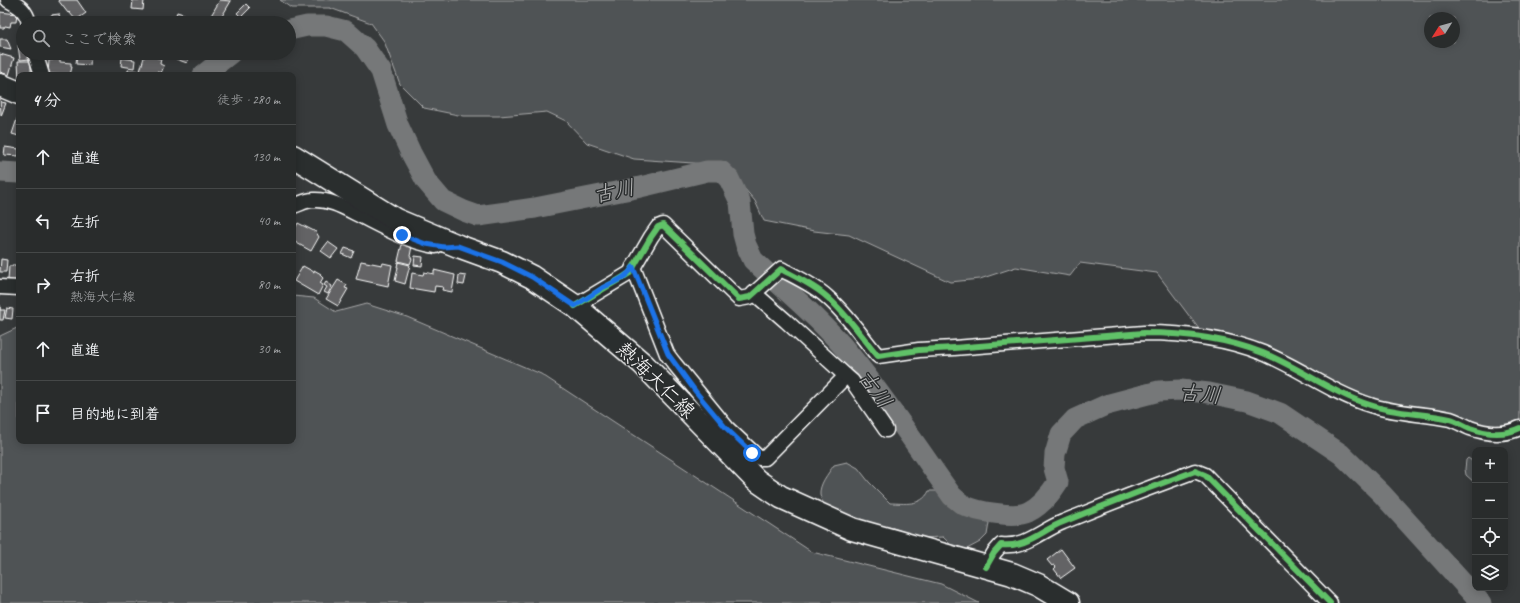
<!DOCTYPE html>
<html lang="ja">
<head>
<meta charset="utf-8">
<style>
	:root { --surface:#292c2c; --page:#353838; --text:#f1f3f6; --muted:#a5a7a9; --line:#454848 }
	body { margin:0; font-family:Caveat,"Klee One",sans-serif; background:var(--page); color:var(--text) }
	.controls { position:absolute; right:12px; bottom:12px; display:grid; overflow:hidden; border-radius:8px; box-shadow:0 2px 10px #0003 }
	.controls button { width:36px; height:36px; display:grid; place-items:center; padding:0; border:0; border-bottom:1px solid var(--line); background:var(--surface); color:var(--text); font:20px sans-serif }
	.compass { position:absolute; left:1424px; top:12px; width:36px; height:36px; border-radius:50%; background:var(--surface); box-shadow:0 2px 10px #0003; rotate:233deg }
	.stop { position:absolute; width:12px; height:12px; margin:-9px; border:3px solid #1a73e8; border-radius:50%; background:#fff }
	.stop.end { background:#1a73e8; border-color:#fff; box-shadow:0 1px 4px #0008 }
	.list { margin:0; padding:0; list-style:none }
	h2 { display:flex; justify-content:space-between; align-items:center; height:52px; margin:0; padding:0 16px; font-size:17px }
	h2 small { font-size:13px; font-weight:400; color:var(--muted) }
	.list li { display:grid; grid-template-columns:26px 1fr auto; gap:12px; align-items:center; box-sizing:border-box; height:64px; padding:0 16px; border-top:1px solid var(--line) }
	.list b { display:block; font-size:15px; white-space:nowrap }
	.list p { margin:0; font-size:13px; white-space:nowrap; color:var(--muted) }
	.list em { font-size:13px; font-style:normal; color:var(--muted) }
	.icon { flex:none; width:22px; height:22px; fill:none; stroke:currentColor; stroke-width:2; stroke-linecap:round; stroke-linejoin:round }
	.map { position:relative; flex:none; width:1520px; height:603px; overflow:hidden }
	.search { position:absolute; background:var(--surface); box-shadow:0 2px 10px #0003; left:16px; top:16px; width:280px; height:44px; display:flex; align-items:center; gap:10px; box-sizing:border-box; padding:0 14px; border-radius:22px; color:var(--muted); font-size:15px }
	.panel { position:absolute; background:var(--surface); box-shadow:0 2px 10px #0003; left:16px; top:72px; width:280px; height:372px; border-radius:8px }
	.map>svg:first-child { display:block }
</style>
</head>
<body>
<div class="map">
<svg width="1520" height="603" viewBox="0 0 1520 603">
	<rect width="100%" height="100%" fill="#373a3b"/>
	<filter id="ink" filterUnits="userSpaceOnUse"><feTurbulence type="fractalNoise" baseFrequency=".025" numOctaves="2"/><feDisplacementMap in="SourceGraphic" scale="8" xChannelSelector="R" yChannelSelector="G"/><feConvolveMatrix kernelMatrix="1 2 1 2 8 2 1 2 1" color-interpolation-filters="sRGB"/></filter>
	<g filter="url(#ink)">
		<g fill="#505354" stroke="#a8a9aa" fill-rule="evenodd">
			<path d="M280,0H1520V424L1503,431L1375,404L1253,342L1199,329L1157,273L1080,263L1070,276L1016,267L980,279L950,282L849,235L814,231L764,221L755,201L738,181L722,165L634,159L587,143L566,121L547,112L499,116H463L424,108L400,84L384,41L371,23L330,8H291ZM1430,18H1454V42H1430Z"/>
			<path d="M293,296L314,298L336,312L366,304L407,317L541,374L812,552L941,584L979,603H0V336L19,327V441H293Z"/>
			<path d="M1468,458L1475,463V483L1466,475L1465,469L1466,460Z"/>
			<path d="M847,462L858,468L869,482L890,503C904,503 921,507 929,491H940L958,507L980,516L989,523L987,535L980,542L967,549L952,546L943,537C936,537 929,538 922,538C912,537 902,530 893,528C875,524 823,517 820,495C819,484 828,474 834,465Z"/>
		</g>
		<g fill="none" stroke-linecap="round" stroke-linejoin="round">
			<g stroke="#767879" stroke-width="21">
				<path d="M289,30L307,26H326L346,31L365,48L381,71L398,125L411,153L426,181L443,201L464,211L478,216L535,208L636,188L707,171H721L729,179L740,202L743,234L746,245L753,260C786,291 822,320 850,355C887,400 918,449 952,496C956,499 960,503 964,505C976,512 1016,518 1028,512C1041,506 1051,493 1058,482L1054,468L1055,454L1061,434L1075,419L1106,405L1159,391L1181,390L1209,393L1247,401L1280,413L1341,454L1382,494L1481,603"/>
				<path d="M203,75L231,53"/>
				<path d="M0,172L19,173"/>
			</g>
		</g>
		<g fill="#636465" stroke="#fff">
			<path d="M58,0H77L86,13L76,20L69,12L68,13Z"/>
			<path d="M133,0H144L143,10L132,9Z"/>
			<path d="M220,0L231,1L218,23H217L209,19Z"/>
			<path d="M246,4L250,8L241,17L237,13Z"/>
			<path d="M0,12L17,14L16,22H11L10,27L5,26L4,28H0Z"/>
			<path d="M177,12L206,21L205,23H171L172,19L174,20Z"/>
			<path d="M59,14L60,19L51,20V15Z"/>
			<path d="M0,39H7L11,49L0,47Z"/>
			<path d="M18,45H23V53H29L30,59L20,60Z"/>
			<path d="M77,53H91L90,65L76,64Z"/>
			<path d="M179,53H191L187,63L176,59Z"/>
			<path d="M0,54L14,58L9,75L0,72Z"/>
			<path d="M145,54L161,59L160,64L164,66L161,73L157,72L156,75H153L140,71Z"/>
			<path d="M53,58L60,59V62L71,63V67H72L70,75L48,74L49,60H53Z"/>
			<path d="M122,58L135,60L134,68L121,66Z"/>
			<path d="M18,61H31V75H19V80Z"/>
			<path d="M128,70L138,71V75H128Z"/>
			<path d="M0,99L1,102L6,103L1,116Z"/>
			<path d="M18,116H19V136L12,134Z"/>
			<path d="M5,147L19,149V156L4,155Z"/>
			<path d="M298,223L316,232L319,237L311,251L293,241V232Z"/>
			<path d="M328,242L338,249L331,258L321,251Z"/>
			<path d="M402,244L412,246L410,256L412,259L410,264L398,261Z"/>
			<path d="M345,248L354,251L351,258L342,254Z"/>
			<path d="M415,256L423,257L422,266L414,265Z"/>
			<path d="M1,259L7,260L6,272H0Z"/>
			<path d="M361,261L382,265L383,263L392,265L388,286L356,279Z"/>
			<path d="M398,262L410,265L405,284L395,281L398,267H397Z"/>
			<path d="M12,265H19V281L8,280L9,266H12Z"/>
			<path d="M303,266L314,272V270L321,274L320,275L323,278L320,283L323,285L318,295L294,281Z"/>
			<path d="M434,270L455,275L452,292L442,290L443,287L435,286L434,292L410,288L412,273L423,275L424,272L434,274Z"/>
			<path d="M459,275L466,276L464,285L458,284Z"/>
			<path d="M338,280L347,285L345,288L348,289L338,306L326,299Z"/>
			<path d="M326,282L332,286L328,294L324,292L327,287L324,285Z"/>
			<path d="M0,305V310H5L3,320H0Z"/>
			<path d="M7,308L13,309L12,319L5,318Z"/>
			<path d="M1061,549L1075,568L1061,578L1054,569L1056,567L1054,565L1052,566L1047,560Z"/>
		</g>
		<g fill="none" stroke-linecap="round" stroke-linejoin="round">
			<g stroke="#fff" stroke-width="17">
				<g id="street">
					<path d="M8,0C19,6 26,10 29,23"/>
					<path d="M35,53L42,75"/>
					<path d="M293,206C300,204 306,200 313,200C330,199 345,208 359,215C383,227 409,242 436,246"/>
					<path d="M633,267L667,354L673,362L727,428L759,458H765L843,379L845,375L786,321L754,293"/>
					<path d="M0,287L19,288"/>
					<path d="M575,306L630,273L651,237L658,227L663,225L739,299L750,297L781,269C796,277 814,285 827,297C847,314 861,336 878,356L919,350L954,348L1144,333C1184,333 1225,338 1263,353C1300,368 1332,393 1370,405C1396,414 1424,413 1450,419C1457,421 1463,425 1470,428C1487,434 1503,436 1520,428"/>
					<path d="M845,375L852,381L886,430"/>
					<path d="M986,567L994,553L1001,545C1026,548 1042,530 1063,522C1107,504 1151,487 1195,471L1205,475L1330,603"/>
				</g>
			</g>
			<g stroke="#fff" stroke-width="25">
				<g id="primary">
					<path d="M0,85L19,93"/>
					<path d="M293,156L396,220L458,246L502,262L532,277L575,306L643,364L756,480L781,497L852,529L1012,574L1038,585L1068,603"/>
				</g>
			</g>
			<use href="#street" stroke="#2a2d2e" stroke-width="14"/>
			<use href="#primary" stroke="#2a2d2e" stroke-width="22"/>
			<g stroke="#2a2d2e" stroke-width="8">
				<g id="cycleway">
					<path d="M575,306L630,273L651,237L658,227L663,225L739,299L750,297L781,269C796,277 814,285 827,297C847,314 861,336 878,356L919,350L954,348L1144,333C1184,333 1225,338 1263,353C1300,368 1332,393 1370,405C1396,414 1424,413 1450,419C1457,421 1463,425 1470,428C1487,434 1503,436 1520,428"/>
					<path d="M986,567L994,553L1001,545C1026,548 1042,530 1063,522C1107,504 1151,487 1195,471L1205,475L1330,603"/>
				</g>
			</g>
			<use href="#cycleway" stroke="#61c268" stroke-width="6"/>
		</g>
	</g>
	<g fill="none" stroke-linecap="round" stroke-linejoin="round" filter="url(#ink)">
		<path stroke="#1a73e8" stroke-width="5" d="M402,235L426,244L444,247L458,246L502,262L532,277L575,306C584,300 593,294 602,288C613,282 626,279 633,267L668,354L696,392L726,428L752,453"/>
	</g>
	<g text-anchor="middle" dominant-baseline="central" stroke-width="3" stroke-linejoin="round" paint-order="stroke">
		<g font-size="20" fill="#fff" stroke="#2a2d2e">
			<text transform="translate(656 380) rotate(44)">熱海大仁線</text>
		</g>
		<g font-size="21" font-style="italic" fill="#b4b5b5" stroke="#2a2d2e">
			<text transform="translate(614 191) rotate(-12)">古川</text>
			<text transform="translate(875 389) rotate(54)">古川</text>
			<text transform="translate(1200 394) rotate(5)">古川</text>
		</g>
	</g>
</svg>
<div class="controls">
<button>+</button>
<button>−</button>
<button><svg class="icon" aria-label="locate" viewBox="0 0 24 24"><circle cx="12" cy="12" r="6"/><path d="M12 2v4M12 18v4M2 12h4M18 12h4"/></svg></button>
<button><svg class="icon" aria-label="layers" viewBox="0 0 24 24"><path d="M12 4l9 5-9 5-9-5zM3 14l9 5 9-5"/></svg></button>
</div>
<svg class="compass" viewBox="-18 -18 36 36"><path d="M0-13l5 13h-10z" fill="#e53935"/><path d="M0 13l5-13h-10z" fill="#a5a7a9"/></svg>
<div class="stop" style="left:752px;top:453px"></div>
<div class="stop end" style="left:402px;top:235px"></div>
<div class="search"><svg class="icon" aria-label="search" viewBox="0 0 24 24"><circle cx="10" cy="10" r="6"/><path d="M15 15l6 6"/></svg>ここで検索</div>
<section class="panel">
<h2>4 分<small>徒歩 · 280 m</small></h2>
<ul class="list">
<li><svg class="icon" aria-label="ahead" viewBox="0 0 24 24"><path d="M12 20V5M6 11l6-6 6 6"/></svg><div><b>直進</b></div><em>130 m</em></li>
<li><svg class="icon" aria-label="left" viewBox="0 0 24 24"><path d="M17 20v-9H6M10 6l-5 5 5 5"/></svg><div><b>左折</b></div><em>40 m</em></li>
<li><svg class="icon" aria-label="right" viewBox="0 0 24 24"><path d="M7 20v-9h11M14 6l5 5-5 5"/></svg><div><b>右折</b><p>熱海大仁線</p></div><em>80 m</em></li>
<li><svg class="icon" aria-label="ahead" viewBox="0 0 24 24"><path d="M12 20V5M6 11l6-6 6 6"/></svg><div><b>直進</b></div><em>30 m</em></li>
<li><svg class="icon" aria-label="arrive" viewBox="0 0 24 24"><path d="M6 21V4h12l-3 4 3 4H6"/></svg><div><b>目的地に到着</b></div></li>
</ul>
</section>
</div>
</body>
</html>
